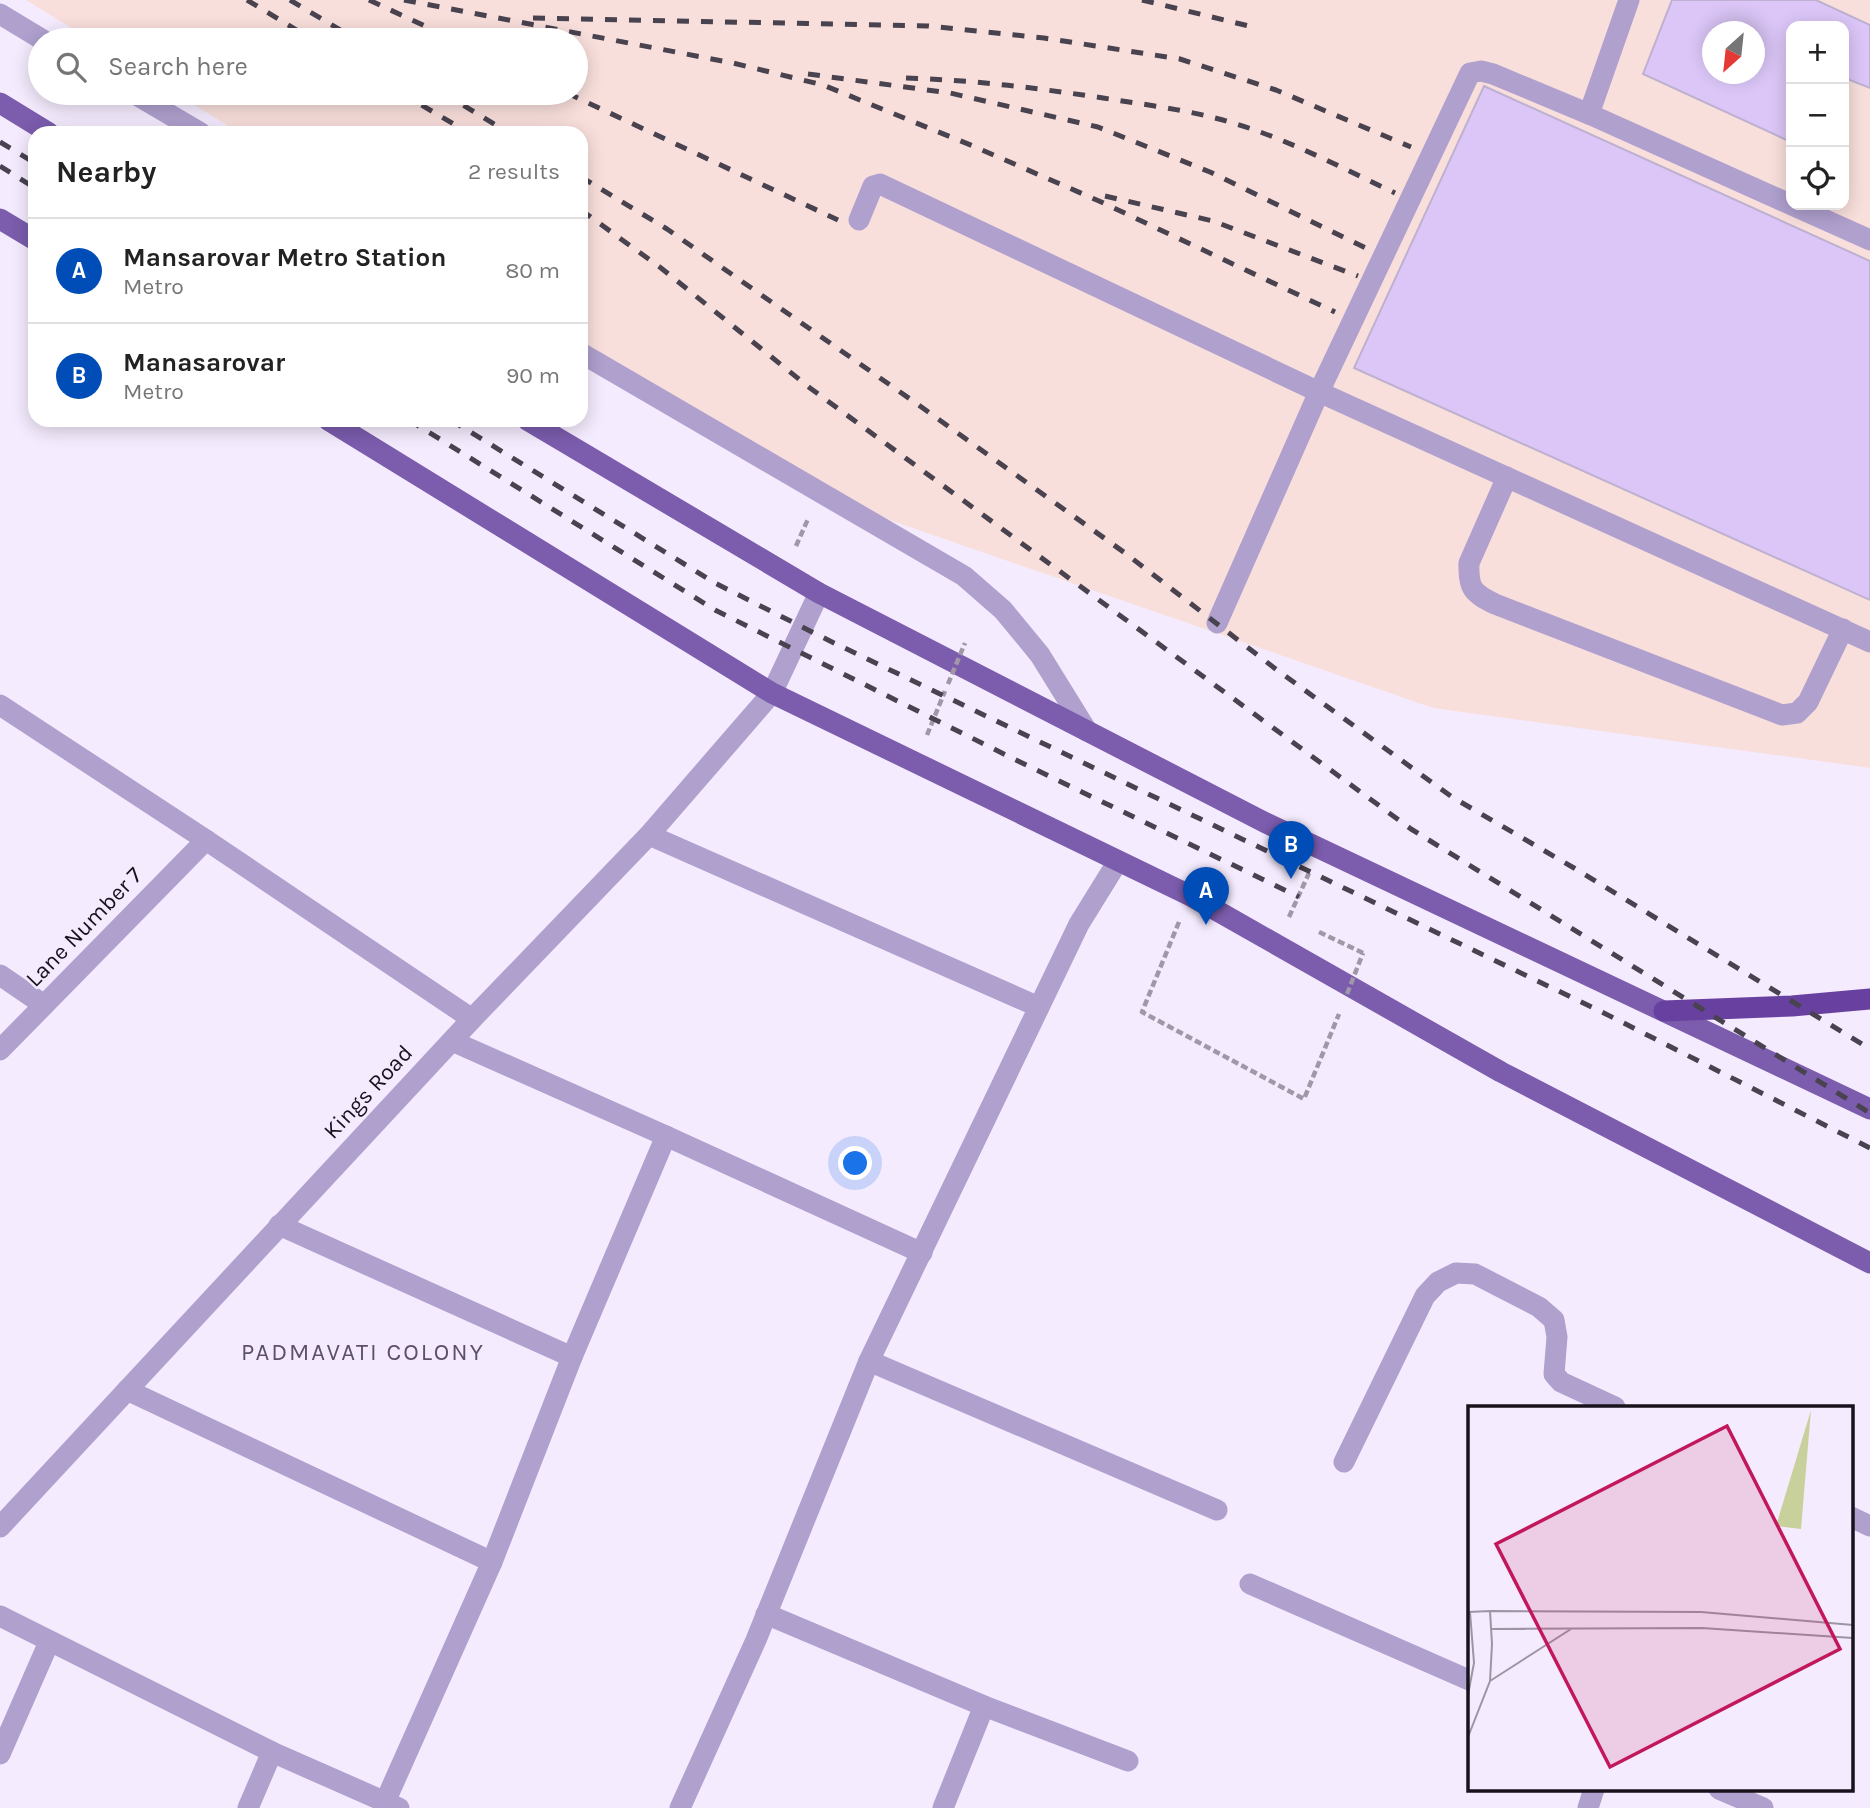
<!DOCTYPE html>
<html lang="en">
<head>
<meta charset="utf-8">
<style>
	:root { --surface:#fff; --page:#f6f6f6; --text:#222; --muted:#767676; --line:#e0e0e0; --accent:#004db7 }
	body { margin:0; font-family:Karla,sans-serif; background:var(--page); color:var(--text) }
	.controls { position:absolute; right:21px; top:21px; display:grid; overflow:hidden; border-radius:14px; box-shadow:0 4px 18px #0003 }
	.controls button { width:63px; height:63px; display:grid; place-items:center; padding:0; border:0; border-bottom:2px solid var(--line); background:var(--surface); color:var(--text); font:35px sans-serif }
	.compass { position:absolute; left:1702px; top:21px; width:63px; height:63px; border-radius:50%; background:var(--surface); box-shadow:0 4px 18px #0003; rotate:207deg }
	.you { position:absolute; left:856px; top:1164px; width:24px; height:24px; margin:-18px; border:5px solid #fff; border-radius:50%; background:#1a73e8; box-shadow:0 0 0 10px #1a73e833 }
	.badge { display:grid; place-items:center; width:46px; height:46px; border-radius:50%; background:var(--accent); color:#fff; font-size:23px; font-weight:700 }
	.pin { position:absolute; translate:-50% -58px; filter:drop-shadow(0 2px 4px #0008) }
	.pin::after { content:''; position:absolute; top:37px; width:24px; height:21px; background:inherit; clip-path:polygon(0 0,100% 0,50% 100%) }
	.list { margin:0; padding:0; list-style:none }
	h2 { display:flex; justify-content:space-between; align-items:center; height:91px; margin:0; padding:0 28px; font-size:30px }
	h2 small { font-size:23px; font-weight:400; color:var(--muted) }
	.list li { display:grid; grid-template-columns:46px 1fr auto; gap:21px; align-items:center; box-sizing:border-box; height:105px; padding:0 28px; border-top:2px solid var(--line) }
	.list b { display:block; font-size:26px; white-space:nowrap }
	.list p { margin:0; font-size:23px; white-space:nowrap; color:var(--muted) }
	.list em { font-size:23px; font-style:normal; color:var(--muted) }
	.icon { flex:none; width:38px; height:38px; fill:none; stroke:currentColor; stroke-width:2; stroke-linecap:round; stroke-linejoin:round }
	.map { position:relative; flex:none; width:1870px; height:1808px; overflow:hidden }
	.search { position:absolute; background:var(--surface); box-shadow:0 4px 18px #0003; left:28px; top:28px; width:560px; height:77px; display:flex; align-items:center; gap:18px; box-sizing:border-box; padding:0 24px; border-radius:38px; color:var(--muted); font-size:26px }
	.panel { position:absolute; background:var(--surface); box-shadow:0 4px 18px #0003; left:28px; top:126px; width:560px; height:301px; border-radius:21px }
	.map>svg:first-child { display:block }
</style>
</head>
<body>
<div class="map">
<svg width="1870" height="1808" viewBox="0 0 1870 1808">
	<rect width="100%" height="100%" fill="#f5ebfe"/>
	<path fill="#f9dfdc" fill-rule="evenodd" d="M26,0H1870V768L1433,708L826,498L581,345V133H240L175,93H576V40H91ZM1791,26H1844V205H1791ZM1713,32H1755V74H1713Z"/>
	<g fill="#dbc6f7" stroke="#beb1d0" stroke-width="2" fill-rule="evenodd">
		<path d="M1672,0H1816L1870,25V88L1845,78L1844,80V26H1791V142L1643,74ZM1713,32H1755V74H1713Z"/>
		<path d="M1484,86L1870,261V600L1354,368Z"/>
	</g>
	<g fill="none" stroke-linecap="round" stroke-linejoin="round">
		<g stroke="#a097a7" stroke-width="4.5" stroke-dasharray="7 3.5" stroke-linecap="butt">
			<path d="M796,546L808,519"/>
			<path d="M927,735L945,691"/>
			<path d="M1289,917L1309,873"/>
			<path d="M1179,922L1142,1012L1304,1099L1339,1014"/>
			<path d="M1319,932L1363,953"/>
		</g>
		<g stroke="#afa0ce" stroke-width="21">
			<path d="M0,14L43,40"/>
			<path d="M133,93L201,133"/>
			<path d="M1589,114L1629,0"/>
			<path d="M859,220L873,186L880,184L1319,392L1217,623"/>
			<path d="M1870,240L1589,114L1493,74L1481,71L1470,73L1319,392L1870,642"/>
			<path d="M581,353L964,576L1003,610L1040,655L1087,731"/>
			<path d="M1507,477L1469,563C1468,589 1473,593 1495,604L1782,715L1797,713L1808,702L1843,629"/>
			<path d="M0,705L206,840L472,1019"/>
			<path d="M649,835L1039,1007"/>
			<path d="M0,975L44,1005"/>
			<path d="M452,1041L666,1136L922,1253"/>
			<path d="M0,1050L206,840"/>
			<path d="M279,1225L572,1357"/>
			<path d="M869,1361L1217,1510"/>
			<path d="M127,1390L492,1562"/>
			<path d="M1344,1462L1425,1296L1438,1282L1456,1273L1475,1274L1539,1307L1554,1320L1557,1337L1554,1374L1561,1382L1615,1407"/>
			<path d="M1851,1517L1870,1526"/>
			<path d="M0,1527L472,1019L649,835L772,693L819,593"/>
			<path d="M1250,1584L1469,1680"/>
			<path d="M766,1614L984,1706L943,1808"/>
			<path d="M0,1616L272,1752L399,1808"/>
			<path d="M984,1706L1128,1761"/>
			<path d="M0,1754L49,1642"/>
			<path d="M1719,1789L1763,1808"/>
			<path d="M385,1802L492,1562L572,1357L666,1136"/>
			<path d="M248,1808L272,1752"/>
			<path d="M680,1808L756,1640L869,1361L1079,924L1118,861"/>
			<path d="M1588,1808L1594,1789"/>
		</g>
		<g stroke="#7b5cad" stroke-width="21">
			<path d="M0,103L49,133"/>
			<path d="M0,219L35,240"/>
			<path d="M328,420L772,693L1191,896L1501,1072L1870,1263"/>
			<path d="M527,420L819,593L1264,822L1870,1109"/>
		</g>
		<path stroke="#6841a0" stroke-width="21" d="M1664,1011L1792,1006L1870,999"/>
		<g stroke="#49424f" stroke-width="5" stroke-dasharray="12 12" stroke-linecap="butt">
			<path d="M247,0L313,40"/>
			<path d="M290,0L357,40"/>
			<path d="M369,0L455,40"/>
			<path d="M404,0L733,63L823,85L973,146L1099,201L1335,312"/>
			<path d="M1142,0L1257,28"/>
			<path d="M533,18L928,26L1044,38L1180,59L1276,90L1411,147"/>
			<path d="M808,74L950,93L1098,127L1210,172L1368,249"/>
			<path d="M906,78C973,80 1037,88 1103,98C1141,104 1181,109 1219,119C1280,135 1338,166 1395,193"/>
			<path d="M401,93L469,133"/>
			<path d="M443,93L509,133"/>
			<path d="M567,93L838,220"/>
			<path d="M0,142L35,163"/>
			<path d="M0,166L35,188"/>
			<path d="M581,177L667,229L913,401L1125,553L1277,670L1452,797L1574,868L1870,1049"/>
			<path d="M1105,196L1213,221L1358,276"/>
			<path d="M581,210L661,268L810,388L1411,829L1870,1113"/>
			<path d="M409,420L715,610L1018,761L1299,897"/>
			<path d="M451,420L715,583L832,642L1600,1011L1870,1148"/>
		</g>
		<g stroke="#a097a7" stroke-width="4.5" stroke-dasharray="7 3.5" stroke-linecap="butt">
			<path d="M948,684L965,643"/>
			<path d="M1347,994L1363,953"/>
		</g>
	</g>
	<g text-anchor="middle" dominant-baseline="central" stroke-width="5" stroke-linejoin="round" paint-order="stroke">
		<g font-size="23" fill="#18121d" stroke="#f5ebfe">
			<text transform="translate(84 927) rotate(-46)">Lane Number 7</text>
			<text transform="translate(368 1092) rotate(-47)">Kings Road</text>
		</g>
		<g font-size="24" letter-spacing="2" fill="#5e506a" stroke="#f5ebfe">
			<text x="363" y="1352">PADMAVATI COLONY</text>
		</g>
	</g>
	<g transform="translate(1468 1406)">
		<rect width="385" height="385" fill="#f5ebfe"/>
		<path d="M343,4L333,123L308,120Z" fill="#c8d09c"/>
		<path fill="none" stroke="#9d94a4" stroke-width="2" d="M22,205L233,206L385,219M0,206L22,205L24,238L22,275L0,331M23,223L234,222L385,232M22,275L103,223M0,289L6,257L2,206"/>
		<path fill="#c2185b" fill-opacity="0.15" stroke="#c2185b" stroke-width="3.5" d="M259,20L372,243L142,361L28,138Z"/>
		<rect width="385" height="385" fill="none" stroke="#18121d" stroke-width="3.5"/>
	</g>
</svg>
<div class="controls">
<button>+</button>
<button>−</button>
<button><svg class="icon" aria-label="locate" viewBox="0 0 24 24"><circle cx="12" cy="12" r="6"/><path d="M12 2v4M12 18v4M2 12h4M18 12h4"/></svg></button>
</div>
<svg class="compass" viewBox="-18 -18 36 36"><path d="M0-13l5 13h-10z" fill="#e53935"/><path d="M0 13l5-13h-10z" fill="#767676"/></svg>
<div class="you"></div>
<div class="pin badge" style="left:1206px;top:925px">A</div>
<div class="pin badge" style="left:1291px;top:879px">B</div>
<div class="search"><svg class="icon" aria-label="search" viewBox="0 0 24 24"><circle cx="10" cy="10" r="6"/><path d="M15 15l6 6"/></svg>Search here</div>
<section class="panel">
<h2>Nearby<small>2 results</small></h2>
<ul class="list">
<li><span class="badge">A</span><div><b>Mansarovar Metro Station</b><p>Metro</p></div><em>80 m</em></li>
<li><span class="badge">B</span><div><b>Manasarovar</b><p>Metro</p></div><em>90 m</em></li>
</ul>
</section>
</div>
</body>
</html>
